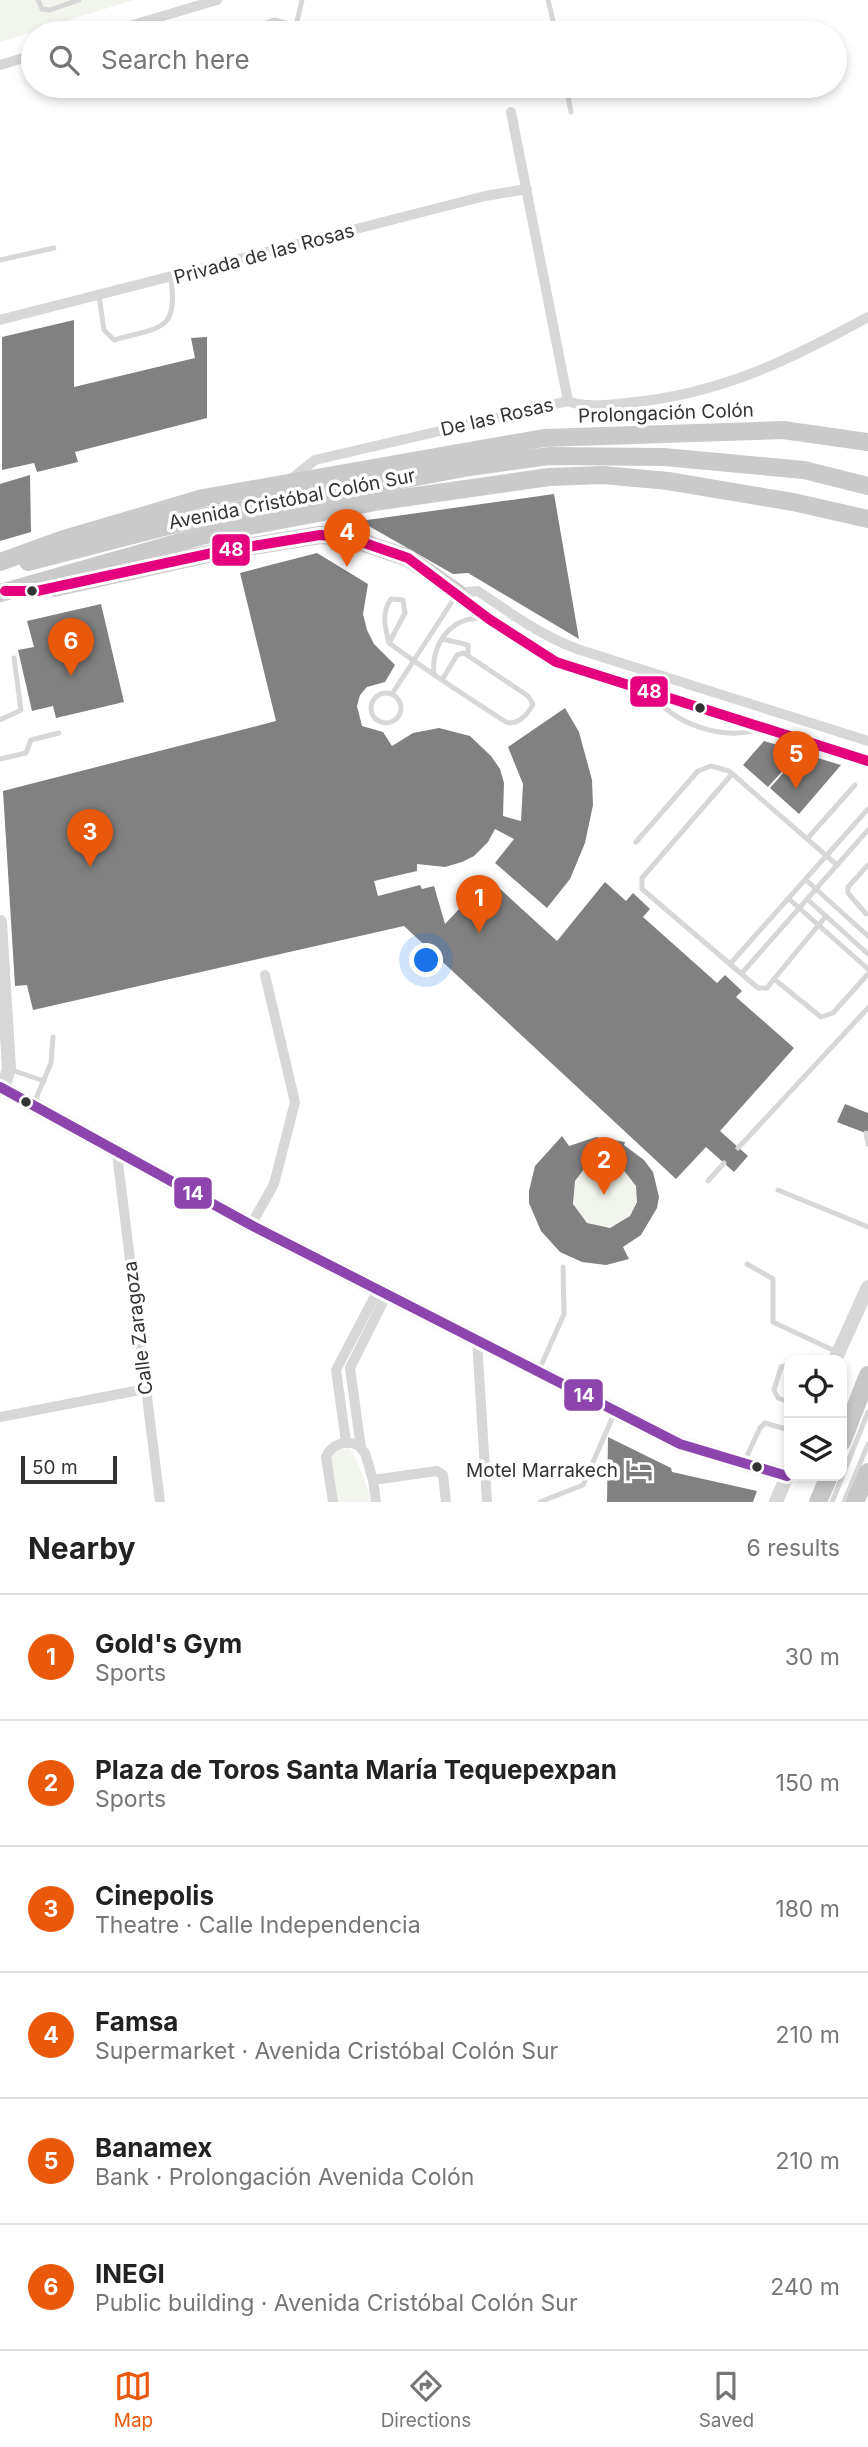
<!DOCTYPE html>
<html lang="en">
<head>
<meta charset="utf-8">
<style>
	:root { --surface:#fff; --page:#f2f2f2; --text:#222; --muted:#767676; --line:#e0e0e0; --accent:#ea580c }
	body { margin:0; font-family:Inter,sans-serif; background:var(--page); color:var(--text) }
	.controls { position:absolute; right:21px; bottom:21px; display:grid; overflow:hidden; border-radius:14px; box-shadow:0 4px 10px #0003 }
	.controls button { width:63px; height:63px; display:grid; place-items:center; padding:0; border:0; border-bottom:2px solid var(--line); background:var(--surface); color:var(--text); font:35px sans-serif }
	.scale { position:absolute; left:21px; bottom:18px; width:96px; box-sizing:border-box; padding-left:7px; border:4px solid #333; border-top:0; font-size:19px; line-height:24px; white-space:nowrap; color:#333; -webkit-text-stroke:5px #fff; paint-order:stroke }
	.you { position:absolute; left:427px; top:961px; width:24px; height:24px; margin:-18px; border:5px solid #fff; border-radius:50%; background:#1a73e8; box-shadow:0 0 0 10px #1a73e833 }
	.badge { display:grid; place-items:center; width:46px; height:46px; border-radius:50%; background:var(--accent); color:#fff; font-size:23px; font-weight:700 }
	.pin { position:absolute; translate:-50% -58px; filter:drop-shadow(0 2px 4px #0008) }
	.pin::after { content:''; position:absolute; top:37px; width:24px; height:21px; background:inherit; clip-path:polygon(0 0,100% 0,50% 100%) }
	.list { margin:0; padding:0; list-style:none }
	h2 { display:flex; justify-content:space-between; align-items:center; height:91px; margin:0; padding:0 28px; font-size:30px }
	h2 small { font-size:23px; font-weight:400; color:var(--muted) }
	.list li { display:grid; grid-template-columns:46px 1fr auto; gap:21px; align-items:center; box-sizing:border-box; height:126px; padding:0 28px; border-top:2px solid var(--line) }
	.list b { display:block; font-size:26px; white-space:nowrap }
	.list p { margin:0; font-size:23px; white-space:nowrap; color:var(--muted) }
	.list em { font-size:23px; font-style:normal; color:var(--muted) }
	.icon { flex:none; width:38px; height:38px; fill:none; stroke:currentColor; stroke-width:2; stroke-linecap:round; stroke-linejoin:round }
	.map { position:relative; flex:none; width:868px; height:1502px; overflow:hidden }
	.search { position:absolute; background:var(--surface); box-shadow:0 4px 10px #0003; left:21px; right:21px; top:21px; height:77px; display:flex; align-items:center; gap:18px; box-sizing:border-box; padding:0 24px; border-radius:38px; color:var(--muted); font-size:26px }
	.sheet { height:847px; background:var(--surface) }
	nav { display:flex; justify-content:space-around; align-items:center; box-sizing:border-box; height:98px; border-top:2px solid var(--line); background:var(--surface); font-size:19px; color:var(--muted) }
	nav a { display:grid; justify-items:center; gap:4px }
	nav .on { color:var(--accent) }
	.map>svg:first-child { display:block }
</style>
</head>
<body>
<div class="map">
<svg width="868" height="1502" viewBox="0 0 868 1502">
	<rect width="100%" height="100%" fill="#fff"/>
	<g fill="#f1f5ed">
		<path d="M0,0H133L0,42Z"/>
		<circle cx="605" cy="1195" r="32"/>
		<path d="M349,1448C357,1457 368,1489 371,1502H336L330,1458L333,1451Z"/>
	</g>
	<g fill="#818181" fill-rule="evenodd">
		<path d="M74,320V387L195,358L191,338L207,337V418L75,452L78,462L37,472L34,463L2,470V337Z"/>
		<path d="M30,475L31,532L0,541V484Z"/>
		<path d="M554,494L579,639L468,573L453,574L360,521Z"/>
		<path d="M317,553L368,584L363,614L367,630L374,644L395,665L385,682L367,687L360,695L357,706L362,726L383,732L392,746L413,733L439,728L470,736L491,756L500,769L504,783L503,816L521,821L523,784L508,747L565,708L579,732L592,780L593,805L585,843L570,879L547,908L495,863L514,839L495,829L488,842L474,856L462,862L445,867L417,864V871L374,881L378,896L420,885L422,889L434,886L445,924L461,907L460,897L464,890L479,886L487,877L557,941L605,882L626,901L633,893L650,909L643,917L717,983L725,975L742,991L736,997L794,1048L720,1131L748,1156L734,1172L706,1147L676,1179L404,926L33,1010L27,985L15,986L3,791L276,721L240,573Z"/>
		<path d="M101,604L124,702L56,718L53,706L32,711L18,650L34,647L27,621Z"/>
		<path d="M764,741L784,747L795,757L768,787L743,765Z"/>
		<path d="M801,753L841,765L799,814L770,788Z"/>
		<path d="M845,1104L868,1113V1134L837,1122Z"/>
		<path d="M562,1136L569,1146L596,1137L625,1142L624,1145L644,1160L653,1172L659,1197L657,1208L641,1235L623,1247L629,1259L606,1265L582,1262L560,1252L541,1231L529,1203V1191L535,1166ZM600,1162L622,1168L636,1186L637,1202L630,1216L610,1228L587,1223L573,1204L575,1181L585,1168Z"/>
		<path d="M608,1437L671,1468L672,1472L757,1491L753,1502H607Z"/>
	</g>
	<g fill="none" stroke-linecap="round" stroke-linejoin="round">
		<g stroke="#d7d7d7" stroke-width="5">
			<path d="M38,0L42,9L50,10L79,0"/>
			<path d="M548,0L556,33"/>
			<path d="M239,33L274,20L296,26"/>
			<path d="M299,33L296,26L302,0"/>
			<path d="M255,86L266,90L278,86"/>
			<path d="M566,86L571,112"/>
			<path d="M0,260L54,248"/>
			<path d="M99,296L104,330L114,340C158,327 179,333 171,279"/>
			<path d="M443,639L468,645V656"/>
			<path d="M389,643L405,613L403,600L391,599C381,613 385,627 389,643C427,671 467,697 506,722C518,726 528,714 533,704L528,696L464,653L457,655L442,680"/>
			<path d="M434,675C431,643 452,614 486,619"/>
			<circle cx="386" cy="708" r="15"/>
			<path d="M392,694L457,594"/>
			<path d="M653,694C674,725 724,741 759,729"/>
			<path d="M0,720L21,710L14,658"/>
			<path d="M0,759L26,753L31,740L59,733"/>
			<path d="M732,774L642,878V889L758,988H767L774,979L821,1017L833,1013L868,974"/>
			<path d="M807,839L855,785"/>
			<path d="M636,842L698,771L711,766L729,771L837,865"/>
			<path d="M806,880L868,936"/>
			<path d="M789,899L868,969"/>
			<path d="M807,899L868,954"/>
			<path d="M866,914L848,893V887L868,865"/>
			<path d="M730,964L868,809"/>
			<path d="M742,973L868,830"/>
			<path d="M774,979L826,916"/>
			<path d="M12,1070L44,1081"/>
			<path d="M34,1103L51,1063L53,1037"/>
			<path d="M866,1133L868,1144"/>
			<path d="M738,1148L868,1008"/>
			<path d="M708,1181L724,1163"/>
			<path d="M778,1190L868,1227"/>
			<path d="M747,1264L773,1279V1322L837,1352"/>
			<path d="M789,1365L781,1367L774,1390L778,1398L789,1402"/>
			<path d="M539,1370L564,1314L563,1267"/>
			<path d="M744,1462L760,1428L765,1423L789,1430"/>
			<path d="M540,1502L583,1485L614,1414"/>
			<path d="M832,1502L868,1412"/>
			<path d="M844,1502L868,1444"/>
		</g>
		<g stroke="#d7d7d7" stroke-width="10">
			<path d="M106,33L217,0"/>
			<path d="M0,65L33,55"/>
			<path d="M511,112L568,401"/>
			<path d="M0,320L485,196L527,189"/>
			<path d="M290,480L315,460L568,401C587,408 605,405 626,403C718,395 788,361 868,317"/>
			<path d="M458,593L489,619L569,667L868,761"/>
			<path d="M458,593L478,591C510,613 540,635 577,649L868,741"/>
			<path d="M117,1154L160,1502"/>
			<path d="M251,1225L274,1184L295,1102L265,975"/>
			<path d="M477,1340L487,1502"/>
			<path d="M0,1417L145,1389"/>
			<path d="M346,1442L336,1370L378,1290"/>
			<path d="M361,1448L350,1368L387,1294"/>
			<path d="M333,1502L326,1457C331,1444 346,1440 358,1445L365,1453L373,1480"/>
			<path d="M376,1502L373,1480L437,1471L443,1475L446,1502"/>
		</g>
		<g stroke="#d7d7d7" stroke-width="14">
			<path d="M0,922L9,1069L3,1088"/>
			<path d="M835,1360L868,1287"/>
			<path d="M776,1502L789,1471"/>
		</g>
		<path stroke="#d0d0d0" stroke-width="16" d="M0,1087L251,1225L680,1444L787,1476"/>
		<g stroke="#cacaca" stroke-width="18">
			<path d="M0,562L61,540L203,498L544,438L783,430L868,442"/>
			<path d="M28,562L207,516L470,467L549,456L664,457L804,470L868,486"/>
			<path d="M54,588L217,552L320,535L347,537L408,558L458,593"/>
			<path d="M0,593L212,533L381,501L549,477L603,475L668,481L793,502L868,519"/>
		</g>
		<g stroke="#c7c7c7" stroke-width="18">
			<path d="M842,1442L868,1375"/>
			<path d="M818,1502L829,1476"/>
			<path d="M855,1502L868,1472"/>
		</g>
		<g stroke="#fff" stroke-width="16">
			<path id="bus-1" d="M0,1087L251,1225L680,1444L787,1476"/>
		</g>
		<g stroke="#fff" stroke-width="16">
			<path id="bus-2" d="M5,591H37L217,552L320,535L347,537L408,558L489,619L556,662L868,761"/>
		</g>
		<use href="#bus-1" stroke="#8e44ad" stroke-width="10"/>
		<use href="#bus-2" stroke="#e5007d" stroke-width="10"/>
	</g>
	<defs>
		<g id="hotel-bare" transform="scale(2.1)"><path d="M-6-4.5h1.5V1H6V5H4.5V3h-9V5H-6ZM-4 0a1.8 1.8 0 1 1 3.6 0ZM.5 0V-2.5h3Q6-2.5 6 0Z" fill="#7a7a7a" stroke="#fff" stroke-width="2.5" paint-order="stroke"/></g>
	</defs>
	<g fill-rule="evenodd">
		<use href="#hotel-bare" x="639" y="1470"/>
	</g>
	<g fill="#333" stroke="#fff" stroke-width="2.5">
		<circle cx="32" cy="591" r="6"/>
		<circle cx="700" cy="708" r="6"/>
		<circle cx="26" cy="1102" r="6"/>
		<circle cx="757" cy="1467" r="6"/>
	</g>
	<g text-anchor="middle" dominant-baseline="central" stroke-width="7" stroke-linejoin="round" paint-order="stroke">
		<g font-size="19" fill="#333" stroke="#fff">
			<text transform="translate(264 254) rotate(-15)">Privada de las Rosas</text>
			<text transform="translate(666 413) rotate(-2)">Prolongación Colón</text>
			<text transform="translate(497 417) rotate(-13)">De las Rosas</text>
			<text transform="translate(292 499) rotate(-11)">Avenida Cristóbal Colón Sur</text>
			<text transform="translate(138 1328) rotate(-97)">Calle Zaragoza</text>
		</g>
		<g font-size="19" fill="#333" stroke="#fff" text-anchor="end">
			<text x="618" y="1470">Motel Marrakech</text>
		</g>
	</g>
	<g stroke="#fff" stroke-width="2.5">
		<rect x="211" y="533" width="40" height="34" rx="7" fill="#e5007d"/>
		<rect x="629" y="675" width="40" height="33" rx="7" fill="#e5007d"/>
		<rect x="173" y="1176" width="40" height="34" rx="7" fill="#8e44ad"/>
		<rect x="563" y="1378" width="41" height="34" rx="7" fill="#8e44ad"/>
	</g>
	<g font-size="19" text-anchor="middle" font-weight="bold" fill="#fff">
		<text x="231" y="556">48</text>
		<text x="649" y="698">48</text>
		<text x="193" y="1200">14</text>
		<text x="584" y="1402">14</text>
	</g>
</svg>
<div class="controls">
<button><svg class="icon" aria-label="locate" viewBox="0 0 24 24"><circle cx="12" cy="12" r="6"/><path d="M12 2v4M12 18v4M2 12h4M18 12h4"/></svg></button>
<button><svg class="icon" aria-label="layers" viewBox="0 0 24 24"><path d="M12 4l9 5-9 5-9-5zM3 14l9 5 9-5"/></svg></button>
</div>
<div class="scale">50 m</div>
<div class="you"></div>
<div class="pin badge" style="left:479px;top:933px">1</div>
<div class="pin badge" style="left:604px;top:1195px">2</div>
<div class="pin badge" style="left:90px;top:867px">3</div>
<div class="pin badge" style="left:347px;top:567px">4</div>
<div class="pin badge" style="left:796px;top:789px">5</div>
<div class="pin badge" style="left:71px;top:676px">6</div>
<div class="search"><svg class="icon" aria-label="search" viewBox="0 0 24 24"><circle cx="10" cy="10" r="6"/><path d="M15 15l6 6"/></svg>Search here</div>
</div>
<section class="sheet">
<h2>Nearby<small>6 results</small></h2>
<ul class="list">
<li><span class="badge">1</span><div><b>Gold's Gym</b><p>Sports</p></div><em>30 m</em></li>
<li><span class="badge">2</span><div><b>Plaza de Toros Santa María Tequepexpan</b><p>Sports</p></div><em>150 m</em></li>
<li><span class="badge">3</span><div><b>Cinepolis</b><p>Theatre · Calle Independencia</p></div><em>180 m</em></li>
<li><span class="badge">4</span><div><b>Famsa</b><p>Supermarket · Avenida Cristóbal Colón Sur</p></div><em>210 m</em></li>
<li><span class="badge">5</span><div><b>Banamex</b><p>Bank · Prolongación Avenida Colón</p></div><em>210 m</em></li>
<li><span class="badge">6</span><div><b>INEGI</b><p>Public building · Avenida Cristóbal Colón Sur</p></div><em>240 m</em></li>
</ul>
</section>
<nav>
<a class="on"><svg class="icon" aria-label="map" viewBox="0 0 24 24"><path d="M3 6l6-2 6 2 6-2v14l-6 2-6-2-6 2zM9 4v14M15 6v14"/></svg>Map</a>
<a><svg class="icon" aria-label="directions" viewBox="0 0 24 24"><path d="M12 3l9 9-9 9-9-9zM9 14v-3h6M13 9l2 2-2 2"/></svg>Directions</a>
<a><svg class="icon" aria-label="saved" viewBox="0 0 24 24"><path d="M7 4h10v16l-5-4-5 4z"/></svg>Saved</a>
</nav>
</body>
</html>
